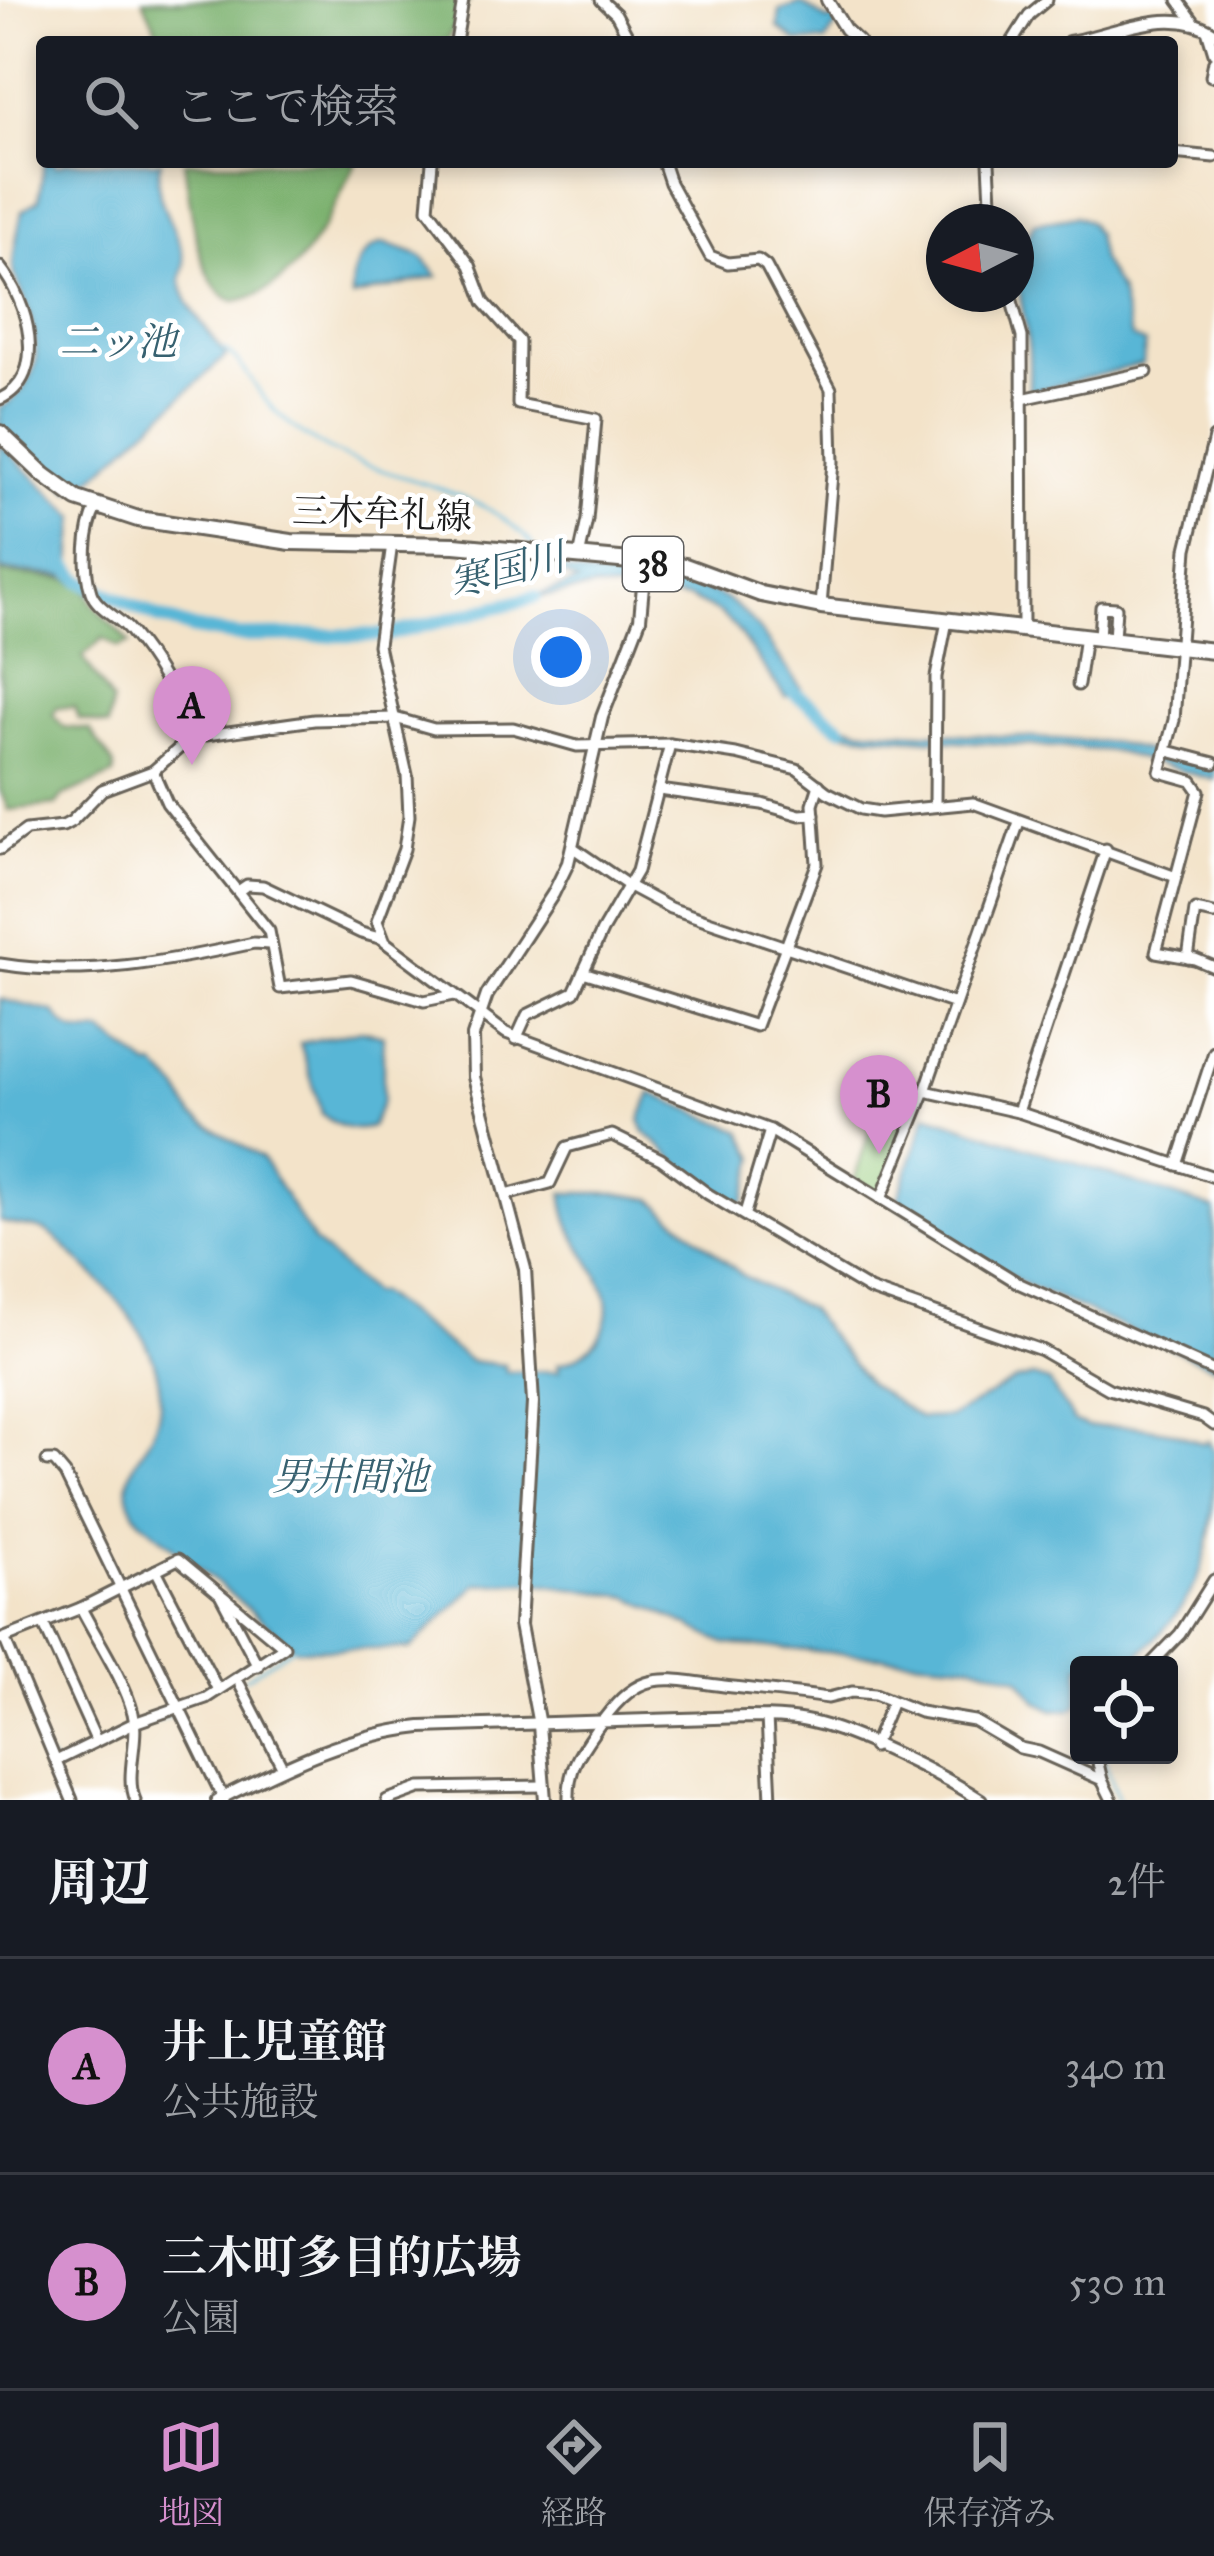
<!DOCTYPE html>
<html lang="ja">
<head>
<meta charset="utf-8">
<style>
	:root { --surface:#171b24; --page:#20242c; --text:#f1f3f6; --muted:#9ea1a6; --line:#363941; --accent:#d690ce }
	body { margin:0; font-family:"IM FELL Great Primer","Noto Serif JP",serif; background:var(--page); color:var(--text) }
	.controls { position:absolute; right:36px; bottom:36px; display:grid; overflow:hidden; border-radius:12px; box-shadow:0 6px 18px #0003 }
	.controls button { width:108px; height:108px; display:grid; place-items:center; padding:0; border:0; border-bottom:3px solid var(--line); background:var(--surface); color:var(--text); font:60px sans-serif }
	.compass { position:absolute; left:926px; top:204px; width:108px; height:108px; border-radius:50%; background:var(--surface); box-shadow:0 6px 18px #0003; rotate:264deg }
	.you { position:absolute; left:561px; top:657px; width:42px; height:42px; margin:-30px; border:9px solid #fff; border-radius:50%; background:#1a73e8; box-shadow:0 0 0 18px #1a73e833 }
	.badge { display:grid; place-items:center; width:78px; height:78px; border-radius:50%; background:var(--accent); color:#111; font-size:39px; font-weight:700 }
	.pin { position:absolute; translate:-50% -99px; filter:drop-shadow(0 3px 6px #0008) }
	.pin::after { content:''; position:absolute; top:63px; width:42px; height:36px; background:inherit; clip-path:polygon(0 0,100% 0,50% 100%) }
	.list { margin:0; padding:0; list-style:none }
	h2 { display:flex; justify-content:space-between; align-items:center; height:156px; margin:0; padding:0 48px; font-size:51px }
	h2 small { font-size:39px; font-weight:400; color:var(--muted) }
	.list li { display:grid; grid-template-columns:78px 1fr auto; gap:36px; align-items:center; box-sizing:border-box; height:216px; padding:0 48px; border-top:3px solid var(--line) }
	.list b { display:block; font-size:45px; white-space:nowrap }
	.list p { margin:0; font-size:39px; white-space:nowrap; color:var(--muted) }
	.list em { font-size:39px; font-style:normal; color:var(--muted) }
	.icon { flex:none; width:66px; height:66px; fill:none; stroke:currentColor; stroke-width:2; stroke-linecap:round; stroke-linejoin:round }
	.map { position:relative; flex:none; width:1214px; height:1800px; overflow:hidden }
	.search { position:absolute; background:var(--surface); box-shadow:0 6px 18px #0003; left:36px; right:36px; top:36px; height:132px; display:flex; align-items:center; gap:30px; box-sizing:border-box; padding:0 42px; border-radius:12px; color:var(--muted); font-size:45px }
	.sheet { height:588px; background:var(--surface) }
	nav { display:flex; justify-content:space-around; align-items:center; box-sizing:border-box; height:168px; border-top:3px solid var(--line); background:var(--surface); font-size:33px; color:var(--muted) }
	nav a { display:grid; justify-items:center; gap:6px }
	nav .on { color:var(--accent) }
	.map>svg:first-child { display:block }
</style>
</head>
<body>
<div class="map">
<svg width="1214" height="1800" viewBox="0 0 1214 1800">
	<rect width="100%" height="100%" fill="#fff"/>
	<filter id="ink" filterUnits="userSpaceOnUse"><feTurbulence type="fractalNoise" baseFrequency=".00833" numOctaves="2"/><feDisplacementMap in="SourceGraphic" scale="24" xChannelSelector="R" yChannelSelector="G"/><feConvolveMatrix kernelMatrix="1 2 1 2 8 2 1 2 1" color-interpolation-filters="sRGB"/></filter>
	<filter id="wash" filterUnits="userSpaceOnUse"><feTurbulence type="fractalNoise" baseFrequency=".004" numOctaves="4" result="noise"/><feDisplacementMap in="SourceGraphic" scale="48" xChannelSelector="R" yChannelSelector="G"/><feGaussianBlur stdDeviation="2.7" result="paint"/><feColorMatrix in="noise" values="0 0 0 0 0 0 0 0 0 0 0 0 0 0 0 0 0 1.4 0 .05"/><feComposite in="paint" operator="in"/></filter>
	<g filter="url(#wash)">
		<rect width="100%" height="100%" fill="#f3e3c9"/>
		<path fill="#9ace7f" stroke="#5b754e" stroke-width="3" d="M881,1095L913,1106L881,1198L854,1181Z"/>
		<g fill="#7bb16e" stroke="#4c6645" stroke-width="3">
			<path d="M143,0H469L446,42H162Z"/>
			<path d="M184,162H357C330,213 300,293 234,301C196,290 190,197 184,162Z"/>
			<path d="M0,573L67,579L86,589C92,610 115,625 130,643L118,647L103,638L83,657L112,702L108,726L78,719L74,707H57L53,715L64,727L90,730L114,765V775L63,796L56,805L8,810L0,790Z"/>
		</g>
		<g fill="#58b6d6" stroke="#3a6979" stroke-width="3">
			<path d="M801,3L828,21L836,18L839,22L825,42H797L778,27L780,10Z"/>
			<path d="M44,162H54L56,166L67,162H161C148,201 182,231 184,263C184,269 180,276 181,282C185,307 212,335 226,356L94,477L71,492L0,430V408C44,383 41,346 26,302C22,290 13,278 13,267C13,249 19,229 22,211L39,199Z"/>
			<path d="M1076,216L1089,222L1096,235L1101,260L1120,292L1131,337L1145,344L1143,364L1029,392C1029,376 1030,360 1028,344C1022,291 1007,277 1034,223Z"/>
			<path d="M384,243L421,256L438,276L352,297C351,274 360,249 384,243Z"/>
			<path d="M0,444L76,517L72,561L66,576L0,570Z"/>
			<path d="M559,567C586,579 612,576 642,578C744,587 746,614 801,688L785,697L734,626L720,614L691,599L593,588L519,601L578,582L556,571Z"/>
			<path d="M829,720L861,729L1113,742L1214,769V780L1113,751L867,735L845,732Z"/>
			<path d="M0,999L54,1012C69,1033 78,1034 102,1032L150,1067L155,1066L179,1090L193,1116L262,1158L314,1242L371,1293H378L470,1361L505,1365L506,1372L559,1371L558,1364C575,1360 592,1350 601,1333C629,1284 562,1248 563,1193H615L652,1199L742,1275L808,1309L868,1383L920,1418L950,1417L1016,1380L1033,1377L1049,1382L1074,1421L1088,1427L1135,1426L1173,1432L1204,1444L1208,1441L1214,1451C1214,1555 1208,1593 1128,1665H1079V1704L1073,1709L1053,1710L1037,1701L1019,1678L973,1664L726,1644L629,1597L532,1582L477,1584L410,1649H297L140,1520C105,1475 153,1453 159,1411C167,1350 120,1299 79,1261C69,1252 58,1237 45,1231C31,1225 15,1227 0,1221Z"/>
			<path d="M361,1030L383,1036V1099L372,1126C355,1134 336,1126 322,1114L300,1043Z"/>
			<path d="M651,1093L742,1131L756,1158L744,1201L739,1204L707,1188L645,1132L640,1120Z"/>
			<path d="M927,1114L1214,1209V1367L1022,1283L896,1204Z"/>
		</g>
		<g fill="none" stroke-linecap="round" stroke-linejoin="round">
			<g stroke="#58b6d6" stroke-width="3">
				<path d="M223,349C240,359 251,381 263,397C279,418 304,437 328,449C399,485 476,482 533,545"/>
				<path d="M245,1678L298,1644"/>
				<path d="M141,1725L171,1715"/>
				<path d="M1102,1755L1119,1800"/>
				<path d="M48,1759L52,1764"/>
			</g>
			<g stroke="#58b6d6" stroke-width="14">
				<path d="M57,555L81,581L159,618L194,629L238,636L387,635L535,597"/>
				<path d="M782,675L792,691L841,727"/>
			</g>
		</g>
	</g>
	<g filter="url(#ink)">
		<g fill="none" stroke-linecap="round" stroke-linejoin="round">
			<g stroke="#676259" stroke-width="15">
				<g id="minor">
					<path d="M601,0L616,14L631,42"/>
					<path d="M1178,0L1195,23"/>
					<path d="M1207,30L1214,53"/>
					<path d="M456,42L463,0"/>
					<path d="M1012,42L1029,15L1047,0"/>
					<path d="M1211,76L1214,61"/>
					<path d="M1172,153L1214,157"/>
					<path d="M432,162L428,209L470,265L484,302L519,341L518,404L596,419L587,520L579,557"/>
					<path d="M663,162L670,183L710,256L728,263L758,260L766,266L831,389L833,462L821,606"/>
					<path d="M989,162L992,222"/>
					<path d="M0,267C27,300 50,376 0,399"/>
					<path d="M1010,294L1022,337L1023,629"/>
					<path d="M1022,399L1147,372"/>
					<path d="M1214,438L1187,549L1174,720L1160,772L1192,781L1199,791L1156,952L1195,959L1214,967"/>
					<path d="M96,508C85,529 83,569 91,592C96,608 119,617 130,631C156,662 177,699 192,737"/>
					<path d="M392,544L378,645L407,775L409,816L404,849L377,921L385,942L506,1033L770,1130L1020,1284L1214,1371"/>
					<path d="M1099,637L1101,607L1116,608L1114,639"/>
					<path d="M1078,685L1085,636"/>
					<path d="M1168,751L1214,763"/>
					<path d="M153,771L167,803L269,931L280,988L351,980L424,1001L454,995"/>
					<path d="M659,790L762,804L800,815L814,814"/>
					<path d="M935,804L936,677L947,621"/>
					<path d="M572,847L629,886L670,908L955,1004"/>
					<path d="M0,849L26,830L63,826L72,821L102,790L153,771L192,737L314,720L395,718L434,729L513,728L577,746L670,744L736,754L797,769L827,792L861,809L880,812L973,803L1176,877"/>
					<path d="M238,891L247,885L263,886L361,933L383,939"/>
					<path d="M1188,958L1195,910L1214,914"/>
					<path d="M0,964C85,978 171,961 254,943L269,944"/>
					<path d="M583,972L756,1026L817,864L813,804L819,785"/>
					<path d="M516,1039L527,1015L574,992L602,931L637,871L670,744"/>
					<path d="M925,1091L1018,1112L1214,1177"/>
					<path d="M1018,1112L1106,849"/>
					<path d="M1177,1165L1214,1052"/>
					<path d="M506,1195L550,1183L567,1147L612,1135L661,1159L708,1194L870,1290L1041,1350L1109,1389L1203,1417L1214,1425"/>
					<path d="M881,1199L925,1091L1019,822"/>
					<path d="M745,1213L770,1130"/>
					<path d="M47,1461H54L65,1474L224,1800"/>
					<path d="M156,1570L218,1690"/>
					<path d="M221,1596L258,1666"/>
					<path d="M81,1608C98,1641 123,1677 133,1713C140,1740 124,1776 135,1800"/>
					<path d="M44,1625L96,1740"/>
					<path d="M0,1640L81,1608L178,1559L284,1647L206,1698L134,1723L56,1761"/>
					<path d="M5,1640L72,1800"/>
					<path d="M1150,1665L1180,1634L1214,1580"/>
					<path d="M240,1685L283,1768"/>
					<path d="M767,1717L771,1800"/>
					<path d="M873,1747L891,1704"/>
					<path d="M1096,1755L1102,1780L1112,1800"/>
					<path d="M387,1800L420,1788L544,1786"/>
					<path d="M569,1800C568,1770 578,1755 595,1731C639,1668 656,1677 724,1686C759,1690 794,1693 828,1698L852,1692L875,1694L920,1712L974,1721L1020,1748L1039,1752L1102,1780"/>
				</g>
			</g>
			<g stroke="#676259" stroke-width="16">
				<g id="tertiary">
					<path d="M827,0L845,29L859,42"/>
					<path d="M1069,42C1116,34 1171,4 1214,33"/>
					<path d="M217,1800C284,1767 346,1735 421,1727L746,1717C767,1717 790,1717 811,1722C856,1732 941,1774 981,1800"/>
					<path d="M545,1800L539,1725L520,1625L533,1403L525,1269L474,1077L473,1036L487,995L553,894L568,863L602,717L640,619L645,563"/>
				</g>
			</g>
			<g stroke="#676259" stroke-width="20">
				<path id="primary" d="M0,433L44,475L77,499L138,519L291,542L455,545L685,566L761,594L821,606L1214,651"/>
			</g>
			<use href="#minor" stroke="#fff" stroke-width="9"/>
			<use href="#tertiary" stroke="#fff" stroke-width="10"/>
			<use href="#primary" stroke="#fff" stroke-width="14"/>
		</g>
	</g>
	<g text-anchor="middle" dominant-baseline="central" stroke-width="9" stroke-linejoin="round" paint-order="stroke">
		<rect fill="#fff" stroke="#606060" stroke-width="3" x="623" y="537" width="60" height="54" rx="9"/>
		<g font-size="33" font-weight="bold" fill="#1c1c1c">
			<text x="653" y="564">38</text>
		</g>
		<g font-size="36" fill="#1c1c1c" stroke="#fff">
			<text transform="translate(382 514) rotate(2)">三木牟礼線</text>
		</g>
		<g font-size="39" font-style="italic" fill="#376170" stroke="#fff">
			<text x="118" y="342">二ッ池</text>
			<text transform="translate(507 570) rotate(-14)">寒国川</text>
			<text x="350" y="1477">男井間池</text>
		</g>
	</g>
</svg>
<div class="controls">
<button><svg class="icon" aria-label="locate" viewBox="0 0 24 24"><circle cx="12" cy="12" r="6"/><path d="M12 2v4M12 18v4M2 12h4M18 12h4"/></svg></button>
</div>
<svg class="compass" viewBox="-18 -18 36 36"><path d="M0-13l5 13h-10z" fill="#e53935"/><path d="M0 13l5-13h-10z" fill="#9ea1a6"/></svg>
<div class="you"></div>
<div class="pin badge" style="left:192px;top:765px">A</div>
<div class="pin badge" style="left:879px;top:1154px">B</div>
<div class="search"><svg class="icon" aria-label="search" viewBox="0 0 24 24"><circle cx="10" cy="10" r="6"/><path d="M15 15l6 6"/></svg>ここで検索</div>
</div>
<section class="sheet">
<h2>周辺<small>2件</small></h2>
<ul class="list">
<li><span class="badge">A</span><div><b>井上児童館</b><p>公共施設</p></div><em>340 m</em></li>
<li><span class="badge">B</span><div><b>三木町多目的広場</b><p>公園</p></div><em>530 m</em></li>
</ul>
</section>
<nav>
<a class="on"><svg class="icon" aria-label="map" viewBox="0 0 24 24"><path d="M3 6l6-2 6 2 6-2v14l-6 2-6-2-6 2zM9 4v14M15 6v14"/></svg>地図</a>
<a><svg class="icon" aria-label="directions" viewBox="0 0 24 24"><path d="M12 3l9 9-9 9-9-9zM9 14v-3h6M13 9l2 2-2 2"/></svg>経路</a>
<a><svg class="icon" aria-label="saved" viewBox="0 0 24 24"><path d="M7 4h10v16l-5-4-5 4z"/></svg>保存済み</a>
</nav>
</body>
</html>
